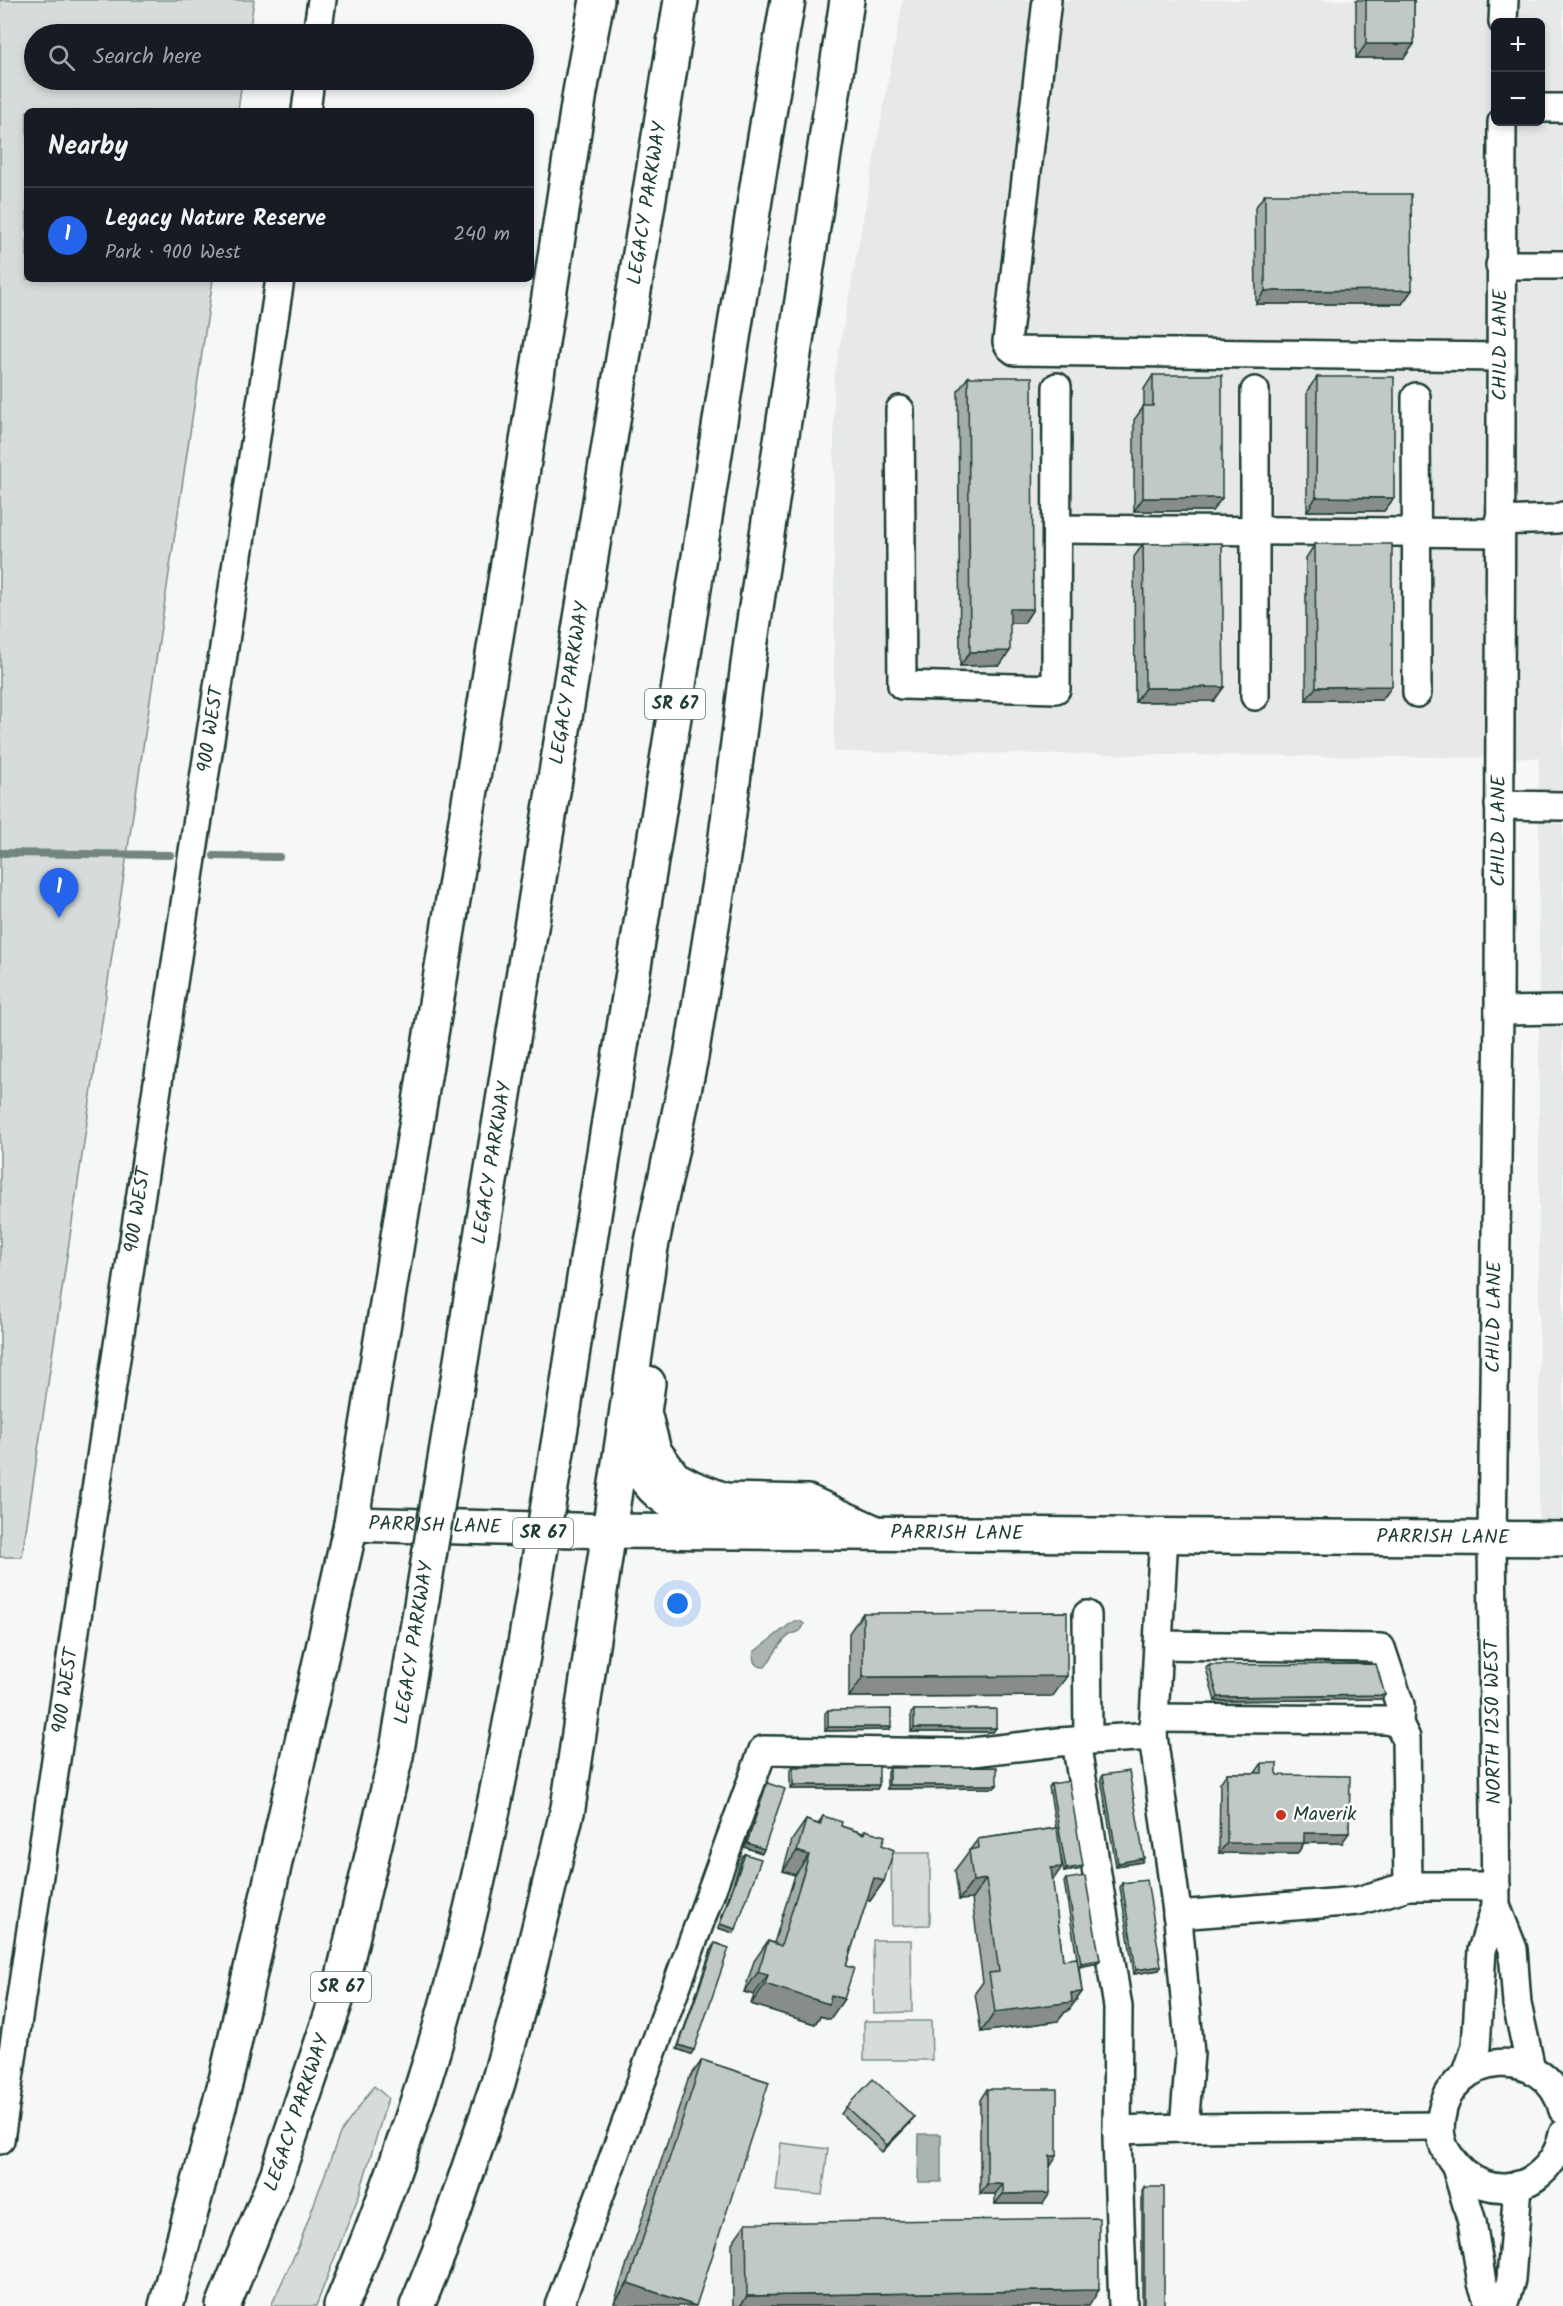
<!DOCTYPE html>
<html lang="en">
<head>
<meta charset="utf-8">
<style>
	:root { --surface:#171b24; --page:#242831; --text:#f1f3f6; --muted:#9ea1a6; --line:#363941; --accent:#2563eb }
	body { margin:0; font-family:Kalam,sans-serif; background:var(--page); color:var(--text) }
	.controls { position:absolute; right:18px; top:18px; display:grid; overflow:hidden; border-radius:9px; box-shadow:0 3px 9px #0003 }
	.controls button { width:54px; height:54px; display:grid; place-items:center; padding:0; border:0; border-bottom:2px solid var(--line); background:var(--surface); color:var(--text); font:30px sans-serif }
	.you { position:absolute; left:678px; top:1604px; width:21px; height:21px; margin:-15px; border:4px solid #fff; border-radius:50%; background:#1a73e8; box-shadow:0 0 0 9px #1a73e833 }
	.badge { display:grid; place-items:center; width:39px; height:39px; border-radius:50%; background:var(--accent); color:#fff; font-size:20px; font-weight:700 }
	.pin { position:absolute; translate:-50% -50px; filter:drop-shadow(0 2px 3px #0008) }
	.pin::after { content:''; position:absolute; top:32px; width:21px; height:18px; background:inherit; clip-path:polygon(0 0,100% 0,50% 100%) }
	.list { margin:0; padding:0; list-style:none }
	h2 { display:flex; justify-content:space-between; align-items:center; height:78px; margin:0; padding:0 24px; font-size:26px }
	h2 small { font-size:20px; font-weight:400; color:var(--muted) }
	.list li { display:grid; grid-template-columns:39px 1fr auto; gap:18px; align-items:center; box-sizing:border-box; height:96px; padding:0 24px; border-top:2px solid var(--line) }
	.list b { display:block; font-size:22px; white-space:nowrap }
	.list p { margin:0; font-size:20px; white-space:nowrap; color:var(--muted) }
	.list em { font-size:20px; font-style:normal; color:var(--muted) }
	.icon { flex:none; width:33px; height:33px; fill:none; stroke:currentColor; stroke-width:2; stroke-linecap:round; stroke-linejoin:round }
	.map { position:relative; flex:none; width:1563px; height:2306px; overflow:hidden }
	.search { position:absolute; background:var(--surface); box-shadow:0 3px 9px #0003; left:24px; top:24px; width:510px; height:66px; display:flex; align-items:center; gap:15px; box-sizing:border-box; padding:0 21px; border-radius:33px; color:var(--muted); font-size:22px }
	.panel { position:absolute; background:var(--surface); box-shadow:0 3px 9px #0003; left:24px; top:108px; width:510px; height:174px; border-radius:9px }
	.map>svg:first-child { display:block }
</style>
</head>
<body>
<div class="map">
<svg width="1563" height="2306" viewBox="0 0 1563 2306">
	<rect width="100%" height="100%" fill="#f6f7f7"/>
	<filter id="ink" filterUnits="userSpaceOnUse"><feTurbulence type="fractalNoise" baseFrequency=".0167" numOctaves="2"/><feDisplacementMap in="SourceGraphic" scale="12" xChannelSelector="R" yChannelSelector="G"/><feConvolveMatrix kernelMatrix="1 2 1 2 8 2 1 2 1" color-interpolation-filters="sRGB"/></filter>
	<g filter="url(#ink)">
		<path fill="#e6e9e8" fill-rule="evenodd" d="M903,0H1563V1523H1539V758L834,752V378ZM1496,22H1540V122H1496Z"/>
		<g fill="#d6dcdb" stroke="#7a8c88" stroke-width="1.5">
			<path d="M0,0H254L249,34H34V80H242L238,111H27V279H213L22,1557H0Z"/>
			<path d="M891,1853H930V1925L892,1926Z"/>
			<path d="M873,1940H911L912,2012L874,2013Z"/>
			<path d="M864,2021H931L932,2060H864Z"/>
			<path d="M374,2086L388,2098L359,2195L316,2306H271L299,2245L340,2133Z"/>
			<path d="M781,2143L828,2149L822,2195L776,2191Z"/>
		</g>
		<g fill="#aab5b1" stroke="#72857f" stroke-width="1.5">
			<path d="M794,1621H800L804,1624C801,1634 797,1631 790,1635C780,1641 772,1658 765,1667C755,1667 752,1662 754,1652Z"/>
			<path d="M919,2134H941V2182H918Z"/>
		</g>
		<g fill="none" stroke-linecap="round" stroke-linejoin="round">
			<g stroke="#72857f" stroke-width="8">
				<path d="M0,853L170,855"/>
				<path d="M214,856L279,857"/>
			</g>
			<g stroke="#1f3d34" stroke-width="32">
				<g id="minor">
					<path d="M1047,0L1007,342L1010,347L1015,351L1500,357"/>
					<path d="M1503,22L1504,0"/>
					<path d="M317,34L322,0"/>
					<path d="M1540,108H1563"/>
					<path d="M306,111L310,80"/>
					<path d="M1500,265H1563"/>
					<path d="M1255,391V696"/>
					<path d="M1416,397L1417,693"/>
					<path d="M900,410L902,685L1056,689L1057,387"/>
					<path d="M1499,521L1557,519L1563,516"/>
					<path d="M1057,529L1499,533"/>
					<path d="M1499,805L1563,806"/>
					<path d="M1499,1011L1563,1010"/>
					<path d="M1087,1615L1088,1740"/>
					<path d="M1158,1645L1381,1648L1400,1705L1399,1724"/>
					<path d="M1154,1718L1387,1720L1399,1724L1406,1738L1408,1886H1496"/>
					<path d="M1153,1736L1178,1919L1190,2054L1184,2128L1440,2126"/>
					<path d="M1076,1741L1118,2007L1117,2138L1123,2306"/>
					<path d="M1496,1906L1513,1949L1517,2004L1531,2069"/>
					<path d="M1177,1915L1358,1901L1408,1886"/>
					<path id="s1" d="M1467,2073L1476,2047L1482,1950L1496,1906L1492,1538L1499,1011L1502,122"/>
					<path d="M1563,2110C1546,2043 1450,2050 1441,2118C1439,2130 1441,2144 1448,2154C1457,2169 1468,2179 1485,2185C1523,2197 1556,2169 1563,2134"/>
					<path d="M1117,2130L1184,2128"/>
					<path id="s2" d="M0,2140L87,1549L280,279"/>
					<path d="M1456,2167L1472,2222L1482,2283L1490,2306"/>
					<path d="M559,2306L763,1750L964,1753L1059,1742L1153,1736L1164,1534"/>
					<path d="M1503,2306L1511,2280L1518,2185"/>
				</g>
			</g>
			<g stroke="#1f3d34" stroke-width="38">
				<g id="major">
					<path id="s3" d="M351,1524L610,1531L1563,1539"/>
				</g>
			</g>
			<g stroke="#1f3d34" stroke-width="38">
				<g id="highway">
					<path d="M648,1383L644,1412L654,1451L674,1478L693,1488L725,1500L808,1502L876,1533"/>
					<path id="s4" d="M454,1404L681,0"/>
					<path d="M564,1409C595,1201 630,994 663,786C705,524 743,261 788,0"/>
					<path d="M629,1446C651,1513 706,1517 766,1532"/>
					<path d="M166,2306L226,2080L351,1524L516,514L580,92L597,0"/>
					<path id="s5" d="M223,2306L277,2175L340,1989L396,1756L413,1654"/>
					<path d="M341,2306C396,2177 440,2042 472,1905C492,1823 507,1739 523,1656"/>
					<path d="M417,2306L444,2240L498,2083L527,1977L568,1808L651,1247L691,1057L725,844L751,641L847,0"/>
				</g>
			</g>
			<use href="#minor" stroke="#fff" stroke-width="27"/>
			<use href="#major" stroke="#fff" stroke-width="33"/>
			<use href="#highway" stroke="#fff" stroke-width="33"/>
			<g stroke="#1f3d34" stroke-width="38" stroke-linecap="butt">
				<g id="highway-bridge">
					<path d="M413,1654L454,1404"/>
					<path d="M523,1656L564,1409"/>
				</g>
			</g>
			<use href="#highway-bridge" stroke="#fff" stroke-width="33"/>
		</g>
		<g fill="#a5adaa" stroke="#1f3d34" stroke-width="1.5">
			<path d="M1356,0H1414V44L1404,58H1356Z"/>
			<path d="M1265,194L1412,290L1402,304H1256L1255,208Z"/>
			<path d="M1153,375L1222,498L1212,511H1134V420L1144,406V389Z"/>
			<path d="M968,377L1033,609L1024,623H1010L1000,665L960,666L958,391Z"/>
			<path d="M1317,377L1394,498L1384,511H1307V391Z"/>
			<path d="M1143,544L1214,701L1135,702L1134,557Z"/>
			<path d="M1315,544L1392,686L1382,700H1306V558Z"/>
			<path d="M863,1613L1053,1696L849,1697V1633Z"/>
			<path d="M1209,1665L1382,1699L1215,1701L1206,1668Z"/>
			<path d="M828,1710L889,1730L825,1731V1713Z"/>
			<path d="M914,1710L996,1728L993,1732H911V1713Z"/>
			<path d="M1262,1763L1277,1775L1342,1843H1304L1297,1854L1219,1853L1220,1783L1227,1773H1255Z"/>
			<path d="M793,1767L879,1785L877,1789H790V1770Z"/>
			<path d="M889,1768L997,1785L994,1788L887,1789V1771Z"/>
			<path d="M1103,1775L1142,1862L1116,1866L1101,1779Z"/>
			<path d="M767,1783L764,1849L762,1853L744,1847L765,1786Z"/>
			<path d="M1051,1784L1083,1866L1081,1869L1064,1872L1060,1852L1052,1880L1063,1960L1077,1958L1064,1882L1066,1879L1098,1963L1079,1967L1082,1992L1068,2011L1065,2012L1058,2021L981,2032L975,1993L983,1982L972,1899L959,1900L955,1870L978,1839L1056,1828L1049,1787Z"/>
			<path d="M823,1816L841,1826L863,1833L865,1830L882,1845L884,1881L870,1901L867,1900L846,1966L844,1999L830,2019L820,2016L815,2024L751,2004L754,1995L744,1992L754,1961L768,1941L774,1943L795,1875L783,1871L792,1840L806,1820L818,1824Z"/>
			<path d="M745,1854L734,1933L718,1928L742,1857Z"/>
			<path d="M1122,1883L1161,1966L1159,1970L1134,1974L1120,1887Z"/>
			<path d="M715,1943L691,2054L677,2049L712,1947Z"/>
			<path d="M702,2060L769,2082L614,2303L688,2080Z"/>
			<path d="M987,2089L1050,2166L1043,2204H995V2194H980V2100Z"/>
			<path d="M846,2107L914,2117L909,2124L882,2152L841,2114Z"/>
			<path d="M1144,2187L1164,2306H1142V2191Z"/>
			<path d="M746,2223L1089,2306H733L732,2243Z"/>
		</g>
		<g fill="#868d8b" stroke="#1f3d34" stroke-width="1.5">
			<path d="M1366,44H1414L1404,58H1356Z"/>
			<path d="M1412,290L1402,304H1256L1265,291Z"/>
			<path d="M1316,497L1394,498L1384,511H1307Z"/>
			<path d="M1143,498H1222L1212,511H1134Z"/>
			<path d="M1010,609H1033L1024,623H1000Z"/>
			<path d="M1010,651L1000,665L960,666L970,652Z"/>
			<path d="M1392,686L1382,700H1306L1316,687Z"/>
			<path d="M1224,687L1214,701L1135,702L1145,688Z"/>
			<path d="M1067,1676L1053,1696L849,1697L863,1677Z"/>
			<path d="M1385,1695L1382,1699L1215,1701L1218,1697Z"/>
			<path d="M828,1727H891L889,1730L825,1731Z"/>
			<path d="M914,1728H996L993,1732H911Z"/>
			<path d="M793,1785H879L877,1789H790Z"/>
			<path d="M889,1785H997L994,1788L887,1789Z"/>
			<path d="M1304,1833H1349L1342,1843H1304L1297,1854L1219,1853L1227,1843Z"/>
			<path d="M747,1843L764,1849L762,1853L744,1847Z"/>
			<path d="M797,1851L809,1855L795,1875L783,1871Z"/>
			<path d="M1144,1858L1142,1862L1116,1866L1118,1863Z"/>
			<path d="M1083,1866L1081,1869L1064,1872L1066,1869Z"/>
			<path d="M1062,1867L1048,1887L1051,1868Z"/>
			<path d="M874,1878L884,1881L870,1901L860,1898Z"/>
			<path d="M986,1879L972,1899L959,1900L973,1881Z"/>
			<path d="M720,1924L736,1929L734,1933L718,1928Z"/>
			<path d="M1100,1960L1098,1963L1079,1967L1081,1963Z"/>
			<path d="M1161,1966L1159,1970L1134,1974L1136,1970Z"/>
			<path d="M758,1972L768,1975L754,1995L744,1992Z"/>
			<path d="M765,1984L831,1995L844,1999L830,2019L820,2016L815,2024L751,2004Z"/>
			<path d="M1082,1992L1068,2011L1065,2012L1058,2021L981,2032L995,2012L1071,1993Z"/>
			<path d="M679,2045L694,2050L691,2054L677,2049Z"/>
			<path d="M914,2117L909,2124L882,2152L887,2145Z"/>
			<path d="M1050,2156H1057L1050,2167Z"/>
			<path d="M987,2184H1003L995,2194H980Z"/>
			<path d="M1050,2193L1043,2204H995L1003,2194Z"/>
			<path d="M628,2283L696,2306H622L614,2303Z"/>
			<path d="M1099,2290L1089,2306H740L747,2296Z"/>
		</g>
		<g fill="#c0c9c6" stroke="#1f3d34" stroke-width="1.5">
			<rect x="1366" y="0" width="48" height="44"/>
			<path d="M1265,194H1411L1412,290L1265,291Z"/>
			<path d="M1153,375H1222V498H1143V406H1153Z"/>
			<path d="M968,377H1032L1033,609H1010V651L970,652Z"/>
			<path d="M1317,377H1394V498L1316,497Z"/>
			<path d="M1222,543L1224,687L1145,688L1143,544Z"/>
			<path d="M1315,544H1392V686L1316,687Z"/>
			<path d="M1067,1612V1676L863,1677V1613Z"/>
			<path d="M1376,1664L1385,1695L1218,1697L1209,1665Z"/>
			<path d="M891,1709V1727H828V1710Z"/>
			<path d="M996,1709V1728H914V1710Z"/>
			<path d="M1262,1763H1277V1775L1350,1776L1349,1833H1304V1843H1227V1773H1262Z"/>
			<path d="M879,1766V1785H793V1767Z"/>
			<path d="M997,1767V1785H889V1768Z"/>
			<path d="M1129,1771L1144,1858L1118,1863L1103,1775Z"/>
			<path d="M1069,1781L1083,1866L1066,1869L1051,1784Z"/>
			<path d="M767,1783L785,1789L764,1849L747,1843Z"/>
			<path d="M823,1816L842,1822L841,1826L864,1834L865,1830L885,1836L882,1845L894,1850L884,1881L874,1878L846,1966L854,1968L844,1999L831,1995L829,2004L765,1984L768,1975L758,1972L768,1941L781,1946L809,1855L797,1851L806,1820L820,1825Z"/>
			<path d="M1057,1828L1062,1867L1051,1868L1063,1960L1077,1958L1082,1992L1071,1993L1072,2002L995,2012L989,1973L999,1972L986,1879L973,1881L969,1850L979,1848L978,1839Z"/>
			<path d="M745,1854L761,1859L736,1929L720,1924Z"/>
			<path d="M1085,1876L1100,1960L1081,1963L1066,1879Z"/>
			<path d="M1147,1880L1161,1966L1136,1970L1122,1883Z"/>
			<path d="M715,1943L729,1948L694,2050L679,2045Z"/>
			<path d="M702,2060L769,2082L696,2306L628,2283Z"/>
			<path d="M873,2079L914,2117L887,2145L846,2107Z"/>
			<path d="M987,2089H1057V2156H1050V2193L1003,2194V2184H987Z"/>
			<rect x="1144" y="2187" width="20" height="119"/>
			<path d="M1099,2218V2290L747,2296L746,2223Z"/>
		</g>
	</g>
	<circle fill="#c8321e" stroke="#fff" stroke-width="2" cx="1281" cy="1815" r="6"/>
	<g text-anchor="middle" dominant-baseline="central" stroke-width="4.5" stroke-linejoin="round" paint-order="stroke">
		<g fill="#fff" stroke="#627771" stroke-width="1.5">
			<rect x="645" y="689" width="60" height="30" rx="4.5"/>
			<rect x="513" y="1518" width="60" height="30" rx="4.5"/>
			<rect x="311" y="1972" width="60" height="30" rx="4.5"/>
		</g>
		<g font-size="18" font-weight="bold" fill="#1f3d34">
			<text x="675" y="704">SR 67</text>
			<text x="543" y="1533">SR 67</text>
			<text x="341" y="1987">SR 67</text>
		</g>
		<g font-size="20" fill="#1f3d34" stroke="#fff">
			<text stroke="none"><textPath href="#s4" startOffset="1216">LEGACY PARKWAY</textPath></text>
			<text stroke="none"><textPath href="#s1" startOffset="1732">CHILD LANE</textPath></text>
			<text stroke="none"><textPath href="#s4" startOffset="730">LEGACY PARKWAY</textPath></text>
			<text stroke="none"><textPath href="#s2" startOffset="1426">900 WEST</textPath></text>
			<text stroke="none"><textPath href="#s1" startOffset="1246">CHILD LANE</textPath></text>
			<text stroke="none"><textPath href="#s4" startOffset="244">LEGACY PARKWAY</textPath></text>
			<text stroke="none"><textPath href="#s2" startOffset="940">900 WEST</textPath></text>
			<text stroke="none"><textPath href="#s1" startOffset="760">CHILD LANE</textPath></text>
			<text stroke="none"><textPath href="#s3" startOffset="84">PARRISH LANE</textPath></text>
			<text stroke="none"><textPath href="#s3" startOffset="606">PARRISH LANE</textPath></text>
			<text stroke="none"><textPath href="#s3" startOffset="1092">PARRISH LANE</textPath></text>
			<text transform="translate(415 1643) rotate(-81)">LEGACY PARKWAY</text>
			<text stroke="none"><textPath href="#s2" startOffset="454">900 WEST</textPath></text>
			<text transform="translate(1494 1722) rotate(-91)">NORTH 1250 WEST</text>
			<text stroke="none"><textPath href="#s5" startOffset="207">LEGACY PARKWAY</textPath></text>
		</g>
		<g font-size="20" fill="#1f3d34" stroke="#fff" text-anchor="start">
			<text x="1293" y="1815">Maverik</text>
		</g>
	</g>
</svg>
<div class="controls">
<button>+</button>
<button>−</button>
</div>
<div class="you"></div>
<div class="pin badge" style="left:59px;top:918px">1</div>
<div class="search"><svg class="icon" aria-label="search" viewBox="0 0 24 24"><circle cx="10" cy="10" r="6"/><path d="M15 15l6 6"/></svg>Search here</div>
<section class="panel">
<h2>Nearby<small></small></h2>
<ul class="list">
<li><span class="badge">1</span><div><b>Legacy Nature Reserve</b><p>Park · 900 West</p></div><em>240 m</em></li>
</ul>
</section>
</div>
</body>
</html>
